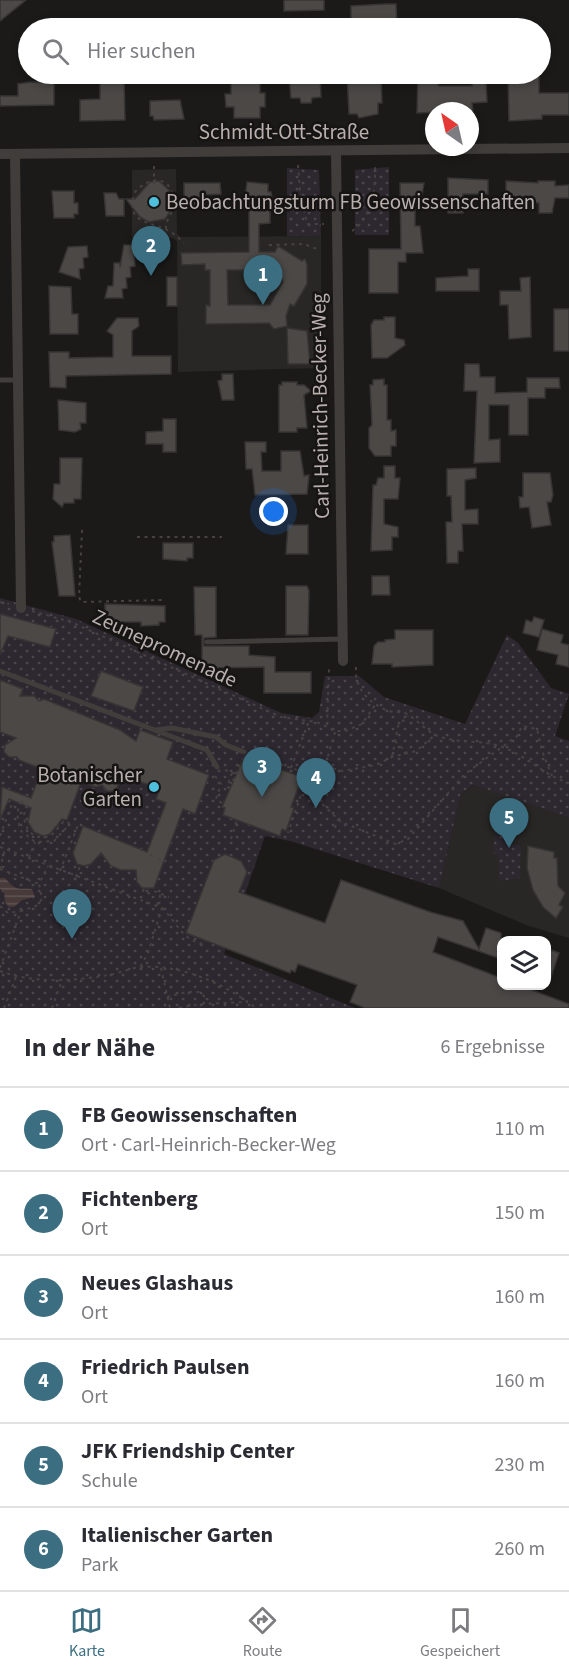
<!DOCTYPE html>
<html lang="de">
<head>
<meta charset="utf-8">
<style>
	:root { --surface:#fff; --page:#f2f2f3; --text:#2b2b33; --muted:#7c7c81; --line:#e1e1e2; --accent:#3b6e80 }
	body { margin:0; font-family:"Source Sans 3",sans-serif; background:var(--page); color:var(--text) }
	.controls { position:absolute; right:18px; bottom:18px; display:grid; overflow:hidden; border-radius:12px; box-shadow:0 3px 9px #0003 }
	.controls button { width:54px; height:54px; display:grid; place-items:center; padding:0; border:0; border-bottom:2px solid var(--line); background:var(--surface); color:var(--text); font:30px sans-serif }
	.compass { position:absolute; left:425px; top:102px; width:54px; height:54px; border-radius:50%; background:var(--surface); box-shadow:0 3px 9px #0003; rotate:326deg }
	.you { position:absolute; left:274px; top:512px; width:21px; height:21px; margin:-15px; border:4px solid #fff; border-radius:50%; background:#1a73e8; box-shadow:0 0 0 9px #1a73e833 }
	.badge { display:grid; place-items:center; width:39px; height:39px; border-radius:50%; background:var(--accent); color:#fff; font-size:20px; font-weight:700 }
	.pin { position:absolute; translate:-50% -50px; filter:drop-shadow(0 2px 3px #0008) }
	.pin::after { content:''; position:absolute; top:32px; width:21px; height:18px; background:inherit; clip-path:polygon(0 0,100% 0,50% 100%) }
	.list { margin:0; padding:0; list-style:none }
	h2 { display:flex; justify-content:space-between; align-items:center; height:78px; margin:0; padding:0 24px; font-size:26px }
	h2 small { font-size:20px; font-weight:400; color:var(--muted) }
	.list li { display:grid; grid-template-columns:39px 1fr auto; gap:18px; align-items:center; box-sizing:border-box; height:84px; padding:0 24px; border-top:2px solid var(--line) }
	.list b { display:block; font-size:22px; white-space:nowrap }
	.list p { margin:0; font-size:20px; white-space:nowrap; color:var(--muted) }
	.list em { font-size:20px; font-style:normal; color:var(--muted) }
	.icon { flex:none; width:33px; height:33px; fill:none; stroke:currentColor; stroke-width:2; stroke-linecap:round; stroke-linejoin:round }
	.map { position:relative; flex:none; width:569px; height:1008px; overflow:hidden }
	.search { position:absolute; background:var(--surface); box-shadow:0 3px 9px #0003; left:18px; right:18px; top:18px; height:66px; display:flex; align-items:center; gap:15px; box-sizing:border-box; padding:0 21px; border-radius:33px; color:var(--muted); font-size:22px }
	.sheet { height:582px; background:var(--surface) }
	nav { display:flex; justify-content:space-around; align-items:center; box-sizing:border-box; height:84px; border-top:2px solid var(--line); background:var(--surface); font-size:16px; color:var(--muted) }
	nav a { display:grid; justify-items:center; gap:3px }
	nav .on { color:var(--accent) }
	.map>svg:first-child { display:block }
</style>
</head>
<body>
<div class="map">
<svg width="569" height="1008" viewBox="0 0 569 1008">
	<defs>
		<pattern id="green-dots" width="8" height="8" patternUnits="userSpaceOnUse" patternTransform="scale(1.5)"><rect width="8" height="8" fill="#2d2830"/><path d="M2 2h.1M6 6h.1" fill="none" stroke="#49454b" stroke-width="1.8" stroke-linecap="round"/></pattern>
		<pattern id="water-rules" width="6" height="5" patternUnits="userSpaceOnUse" patternTransform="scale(1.5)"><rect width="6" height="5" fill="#493a3a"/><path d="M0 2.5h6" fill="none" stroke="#615454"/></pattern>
	</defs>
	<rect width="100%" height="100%" fill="#1b1a19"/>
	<g fill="#282725">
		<path d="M176,169L177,234L181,237L321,236V368L178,372L177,241L173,238H132V170Z"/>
		<path d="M475,785L569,818V938L526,925L439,888L461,793Z"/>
	</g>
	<g fill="url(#green-dots)">
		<path d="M389,167V235H355V170Z"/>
		<path d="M287,168L319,170L321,236H287Z"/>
		<path d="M0,598L76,619L281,713L312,718L319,712L325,676H359L384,697L465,724L507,635L518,643L551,688L569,694L555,736L569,741V818L474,785L461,793L439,888L290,841L265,836L224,954L355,1008H0Z"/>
		<path d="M495,832L511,836L510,844L521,846L520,878L499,881L498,854H493Z"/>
	</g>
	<path fill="url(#water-rules)" d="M0,878H5C17,892 17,888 32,889L35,897L22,900L14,907H9L5,902L4,892L0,889Z"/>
	<g fill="#4b4846" stroke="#373534" stroke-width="1.5" fill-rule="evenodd">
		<path d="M0,0H26L0,21Z"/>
		<path d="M284,0H324V10L284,11Z"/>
		<path d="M386,4H396L397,28H386V22H351V6Z"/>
		<path d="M231,74H260V93H265V107H260V118H234V107H226L225,94H231Z"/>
		<path d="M300,74H320L321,97L312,98L311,103H301L300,98H291L289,75Z"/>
		<path d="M347,74L381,77L382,103H378V114L359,118L357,114H349Z"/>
		<path d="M418,74H431L439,86H472V83H486L487,102L472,103L473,111L417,113Z"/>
		<path d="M508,74H539V93H569V115H542V119L509,121Z"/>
		<path d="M100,77H124L125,120L80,121V100L100,99Z"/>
		<path d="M31,82L54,83V105L0,106V96H18V84Z"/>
		<path d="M180,100L184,119L154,120L153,116H150V101Z"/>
		<path d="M448,178L488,180V194H463V213H448Z"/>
		<path d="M159,181L184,204V183H220L221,194L203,195V206L173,207L165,219L149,222L140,217L126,199H135L150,182Z"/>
		<path d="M506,181L538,183V181H555V186L569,185V198H555L552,213H539V203H506Z"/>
		<path d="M247,182L268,184V192H271L272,198L275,202L270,206V223L259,224V252H275L278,246L302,261L305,259L307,265V284L294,306L290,304L286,316L287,326L274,329L269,323L206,324V305L210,306V270H205V264L182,265L181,253L249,252V200L245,199ZM227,270H273L280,274L283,282L270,305H228Z"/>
		<path d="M400,183H424L420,207H415V226H420L423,253H406V262H398V293H369V249H401Z"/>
		<path d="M52,191H74V203H78V214H74V218H54Z"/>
		<path d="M104,193H116L119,199H124V216H106Z"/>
		<path d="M124,245H138L139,255H134L135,266L130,267L131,277L126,278L127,288L122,289L123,298H105L108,286H113L114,263H120V267Z"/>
		<path d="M87,246L88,257L83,258L84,268L79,269L80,279L59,272L68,247Z"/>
		<path d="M468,269H479V291H436V278L468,276Z"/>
		<rect x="167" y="277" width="10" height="29"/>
		<path d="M530,277L531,337L509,339L508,305H500V291H521L520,278Z"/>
		<path d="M49,286L71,287L72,314H78V334H50Z"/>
		<rect x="554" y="309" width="15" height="42"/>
		<path d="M384,317H395V338L404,340L405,345L387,358H372L371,325L374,320H384Z"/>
		<path d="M117,318H138L139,326L132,331V356H171V374L66,376V388L50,387L49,352H69V358L113,357V335L107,331Z"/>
		<path d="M287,328L307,331L310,364H288Z"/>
		<path d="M465,364H479L480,377H495V393L527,392V378H559L560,388H545V398H528V435H509V405H489V440L500,439V462L474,463L477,391H464Z"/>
		<path d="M222,374H233L234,400H222L218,381L222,380Z"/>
		<path d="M384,379V385H387V420H391V431L396,430V446H391V456H375L369,448V428L372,425L370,385H373V380Z"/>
		<path d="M282,382H297V385H304L311,391L304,395L307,428H297V432H279V385H282Z"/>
		<path d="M58,400L86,403V423H80L81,429L75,432L59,430Z"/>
		<path d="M163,419H176V452H163V444H146V432L163,431Z"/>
		<path d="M245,442H266V452H261L262,471H281V451H300L304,476L309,475L307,494L255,495L252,469H246Z"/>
		<path d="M60,458H82L81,499H74V503H64L62,507L53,499L54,484H60Z"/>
		<path d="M384,466H395V478H400L398,499H384V524L398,527V537H392V550L371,551L373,485H376L378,478H384Z"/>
		<path d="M476,468V478L465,480V510L478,509V524H462L463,551H458V563H447L446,522H452L451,496H447V469Z"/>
		<path d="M523,473H550L553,495L551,502H547L551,525L532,528L529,507L520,508L519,497H523Z"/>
		<path d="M288,525H308V554H286Z"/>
		<path d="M70,535L75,596H59L52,542H54V536Z"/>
		<path d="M163,543H193V558H187V561L163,559Z"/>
		<path d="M372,576H389L390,595H372Z"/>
		<path d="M286,586H307L309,591L308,635H286Z"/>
		<path d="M194,587H216V637L204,638V646H249V655L275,657V672H311V693H264V667L202,668V635H195Z"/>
		<path d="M105,604L165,606V622H159V625L141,626V622H112V620H105Z"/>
		<path d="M0,614L56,629L50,647L8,636L0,655Z"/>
		<path d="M534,617L544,620L539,637L523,633L526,620L532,622Z"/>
		<path d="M542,629L563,635L561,643L569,645V667L556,664L558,655L537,650Z"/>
		<path d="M395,630H433V665L392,667V664H372L374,646L378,642H385V640L395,639Z"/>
		<path d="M101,671L143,687L134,711L91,696Z"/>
		<path d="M0,680L23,689L20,696H34L39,701L44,699L120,730L136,741L140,730L173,742L167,759L209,775L195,814L183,809L154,888H142L137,882L136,870H121L111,866L101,853L91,864L84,866L77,864L73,853L83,826L147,852L166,803L156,799L160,789L116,773L118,786L114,791H107L102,785L96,787L81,782L67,820L62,819L50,834L43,836L34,832L28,822L31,808L9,799L0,820L2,787L31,798L42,769L19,760L17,757H9L4,752L5,745L16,738L0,732Z"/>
		<path d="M244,757L302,777L291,807L294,808L286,831L282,829L280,836L223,815L225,808L222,807Z"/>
		<path d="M528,846L554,852V858H557L558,886L565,893L559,905L563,907L556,918L543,907L533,890L527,868Z"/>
		<path d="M225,854L241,861L247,872L239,892L325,923L341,880L430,912L463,921L479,949L486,928L501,933V959L438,937L433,952L501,978V986H521L569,1004V1008H365L350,1002L357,985L298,964L295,972L291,970L290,973L186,933L214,860Z"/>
		<path d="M546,948L559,953L548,986H546Z"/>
	</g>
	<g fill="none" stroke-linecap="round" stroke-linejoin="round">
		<g stroke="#474241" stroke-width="2" stroke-dasharray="3 4.5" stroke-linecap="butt">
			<path d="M298,165L300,190L307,224H324"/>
			<path d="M154,166V184"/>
			<path d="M166,229C165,217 177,211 174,198C169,174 148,177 135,192C125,221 145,221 165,229C172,232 178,237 184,243"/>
			<path d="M352,231C373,217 376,186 375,164"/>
			<path d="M269,245L304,244L317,249"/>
			<path d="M82,530L79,597L81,602L162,600"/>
			<path d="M137,537H222"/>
			<path d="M0,602L9,604"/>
			<path d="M32,611L71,622L281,717L317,722L335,731H345L362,724L375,705"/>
			<path d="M356,667C354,689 370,704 389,711C395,713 402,711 407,714C419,721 427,733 441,737C462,744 483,739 505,748C528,757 545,776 569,783"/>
			<path d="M327,725L329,669"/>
			<path d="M335,732L319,787L321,803L341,822L396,844L408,839L465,774L517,736L522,726L537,729L542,751L552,776"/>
			<path d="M395,741L407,753"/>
			<path d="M252,754L308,774L288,833"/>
			<path d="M392,757L398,726L408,716"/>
			<path d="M326,766L342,771L376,765L392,757L416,751L435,735"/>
			<path d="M291,768L309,721"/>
			<path d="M225,770L236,774"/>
			<path d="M215,776L221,784L216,799L223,804"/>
			<path d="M233,781L241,761"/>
			<path d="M230,788L227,787L232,773"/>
			<path d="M21,801L27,804C19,821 29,843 51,836L64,821L69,823L68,826L54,841L35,842L20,830L17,813Z"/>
			<path d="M335,828L337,820"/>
			<path d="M0,836L13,801"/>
			<path d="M231,839L237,820"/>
			<path d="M0,847L162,908L148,953L140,967"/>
			<path d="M150,856L152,855"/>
			<path d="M29,858L35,842"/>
			<path d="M159,858L161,861"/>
			<path d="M0,869L39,884"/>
			<path d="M0,869L5,849"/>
			<path d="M60,871L78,825"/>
			<path d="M76,877L80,866"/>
			<path d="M144,889L143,891L147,894L154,891L169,897"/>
			<path d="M157,905L161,893"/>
			<path d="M0,906L8,913L21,911"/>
			<path d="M162,908C177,922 180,938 202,944L206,940"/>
			<path d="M0,968L21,911L36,906L42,899L39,884L48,866"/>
			<path d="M161,968L170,1008"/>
			<path d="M0,971C35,984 73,981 109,975C120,973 130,968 141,967C181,964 225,984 256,1008"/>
			<path d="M167,997L186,992H200L204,996V1004"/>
			<path d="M4,1008L16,977"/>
			<path d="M52,1008L62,980"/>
			<path d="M179,1008L200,1004L248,1002"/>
		</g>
		<g stroke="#403d3b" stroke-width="5">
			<path d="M0,380H18"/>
			<path d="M207,642L343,639"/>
			<path d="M0,671L207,750L217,767"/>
			<path d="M156,730L172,728L216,737L226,745L244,752"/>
		</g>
		<g stroke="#403d3b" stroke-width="10">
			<path d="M336,152L343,661"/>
			<path d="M0,154L569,148"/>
			<path d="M15,154L21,608"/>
		</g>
	</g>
	<g fill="#4fbfde" stroke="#161514" stroke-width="2">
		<circle cx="154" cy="202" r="6"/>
		<circle cx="154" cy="787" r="6"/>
	</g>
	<g text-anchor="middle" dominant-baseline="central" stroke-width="5" stroke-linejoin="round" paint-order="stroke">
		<g font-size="21" fill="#b9b0ad" stroke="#161514">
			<text x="284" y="132">Schmidt-Ott-Straße</text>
			<text transform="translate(320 406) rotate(-91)">Carl-Heinrich-Becker-Weg</text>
			<text transform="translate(165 648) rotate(25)">Zeunepromenade</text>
		</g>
		<g font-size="21" fill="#b9b0ad" stroke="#161514" text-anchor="start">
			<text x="166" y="202">Beobachtungsturm FB Geowissenschaften</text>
			<text x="142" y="775" text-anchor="end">Botanischer<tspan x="142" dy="24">Garten</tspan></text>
		</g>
	</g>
</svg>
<div class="controls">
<button><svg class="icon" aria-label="layers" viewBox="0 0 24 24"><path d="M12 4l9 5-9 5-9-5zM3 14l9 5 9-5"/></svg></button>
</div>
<svg class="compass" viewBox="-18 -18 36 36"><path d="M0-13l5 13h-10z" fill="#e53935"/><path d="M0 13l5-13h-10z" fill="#7c7c81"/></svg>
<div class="you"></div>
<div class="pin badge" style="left:263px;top:305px">1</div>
<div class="pin badge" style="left:151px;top:276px">2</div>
<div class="pin badge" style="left:262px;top:797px">3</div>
<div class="pin badge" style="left:316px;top:808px">4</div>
<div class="pin badge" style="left:509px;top:848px">5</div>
<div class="pin badge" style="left:72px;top:939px">6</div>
<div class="search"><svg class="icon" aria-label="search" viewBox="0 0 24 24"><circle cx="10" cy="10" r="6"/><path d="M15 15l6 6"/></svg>Hier suchen</div>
</div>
<section class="sheet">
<h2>In der Nähe<small>6 Ergebnisse</small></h2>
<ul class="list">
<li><span class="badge">1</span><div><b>FB Geowissenschaften</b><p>Ort · Carl-Heinrich-Becker-Weg</p></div><em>110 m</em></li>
<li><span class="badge">2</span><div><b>Fichtenberg</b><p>Ort</p></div><em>150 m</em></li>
<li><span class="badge">3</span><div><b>Neues Glashaus</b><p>Ort</p></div><em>160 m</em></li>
<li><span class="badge">4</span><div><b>Friedrich Paulsen</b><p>Ort</p></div><em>160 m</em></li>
<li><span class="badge">5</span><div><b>JFK Friendship Center</b><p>Schule</p></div><em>230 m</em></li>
<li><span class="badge">6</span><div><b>Italienischer Garten</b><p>Park</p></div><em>260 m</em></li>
</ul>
</section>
<nav>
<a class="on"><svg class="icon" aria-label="map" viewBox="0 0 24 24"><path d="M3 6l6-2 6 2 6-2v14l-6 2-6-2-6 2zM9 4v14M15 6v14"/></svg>Karte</a>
<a><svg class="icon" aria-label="directions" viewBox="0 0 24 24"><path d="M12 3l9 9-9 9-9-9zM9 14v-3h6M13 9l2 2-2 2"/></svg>Route</a>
<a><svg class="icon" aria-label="saved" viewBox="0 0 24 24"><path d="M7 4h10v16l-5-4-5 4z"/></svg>Gespeichert</a>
</nav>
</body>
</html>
